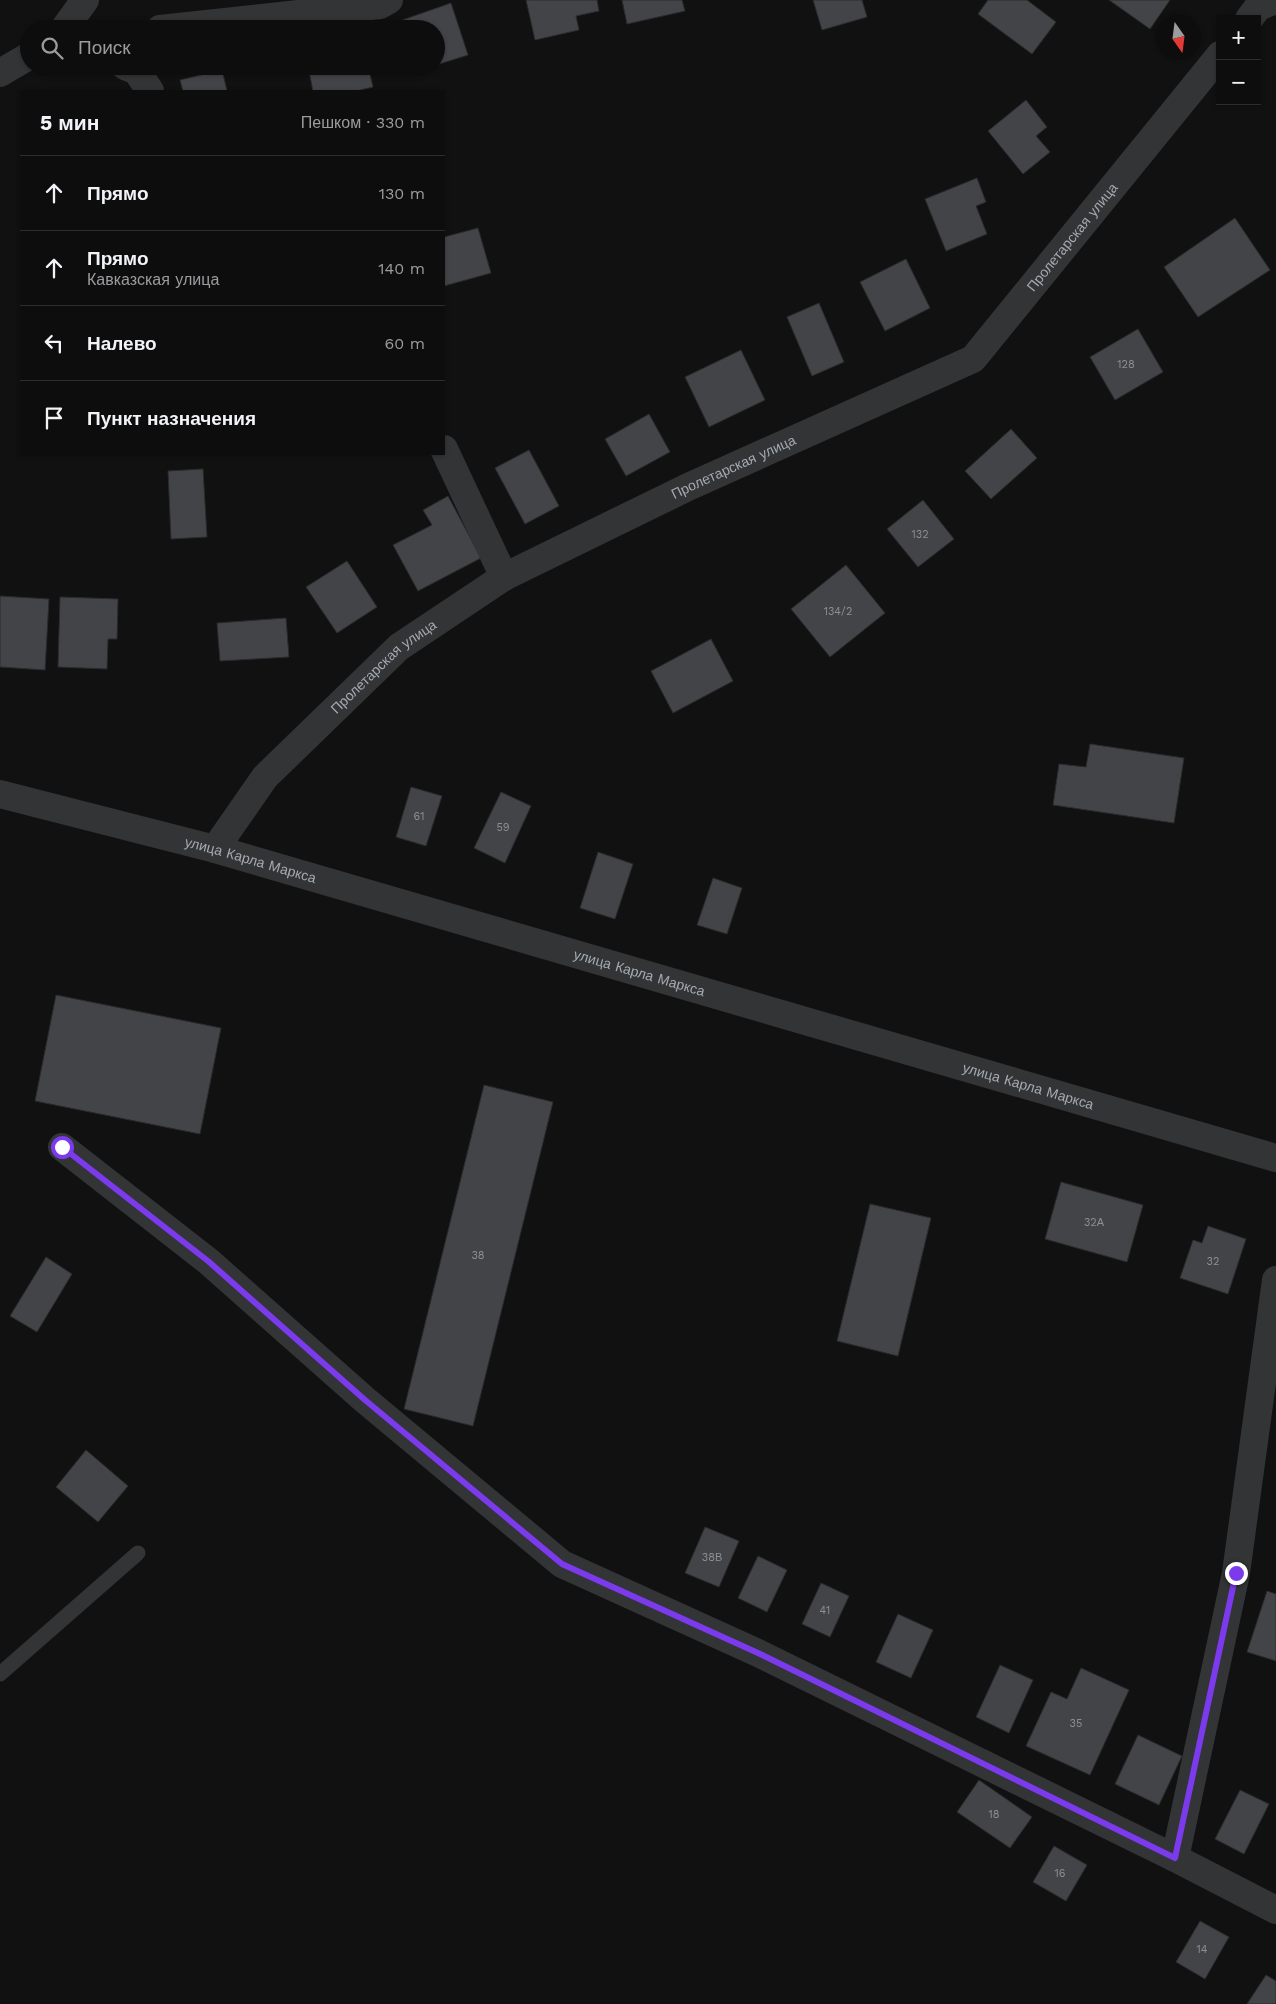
<!DOCTYPE html>
<html lang="ru">
<head>
<meta charset="utf-8">
<style>
	:root { --surface:#0d0d0e; --page:#1b1b1c; --text:#f1f3f6; --muted:#9a9c9e; --line:#2d2d2e }
	body { margin:0; font-family:"Work Sans",sans-serif; background:var(--page); color:var(--text) }
	.controls { position:absolute; right:15px; top:15px; display:grid; overflow:hidden; border-radius:0px; box-shadow:0 1px 4px #0004 }
	.controls button { width:45px; height:45px; display:grid; place-items:center; padding:0; border:0; border-bottom:1px solid var(--line); background:var(--surface); color:var(--text); font:25px sans-serif }
	.compass { position:absolute; left:1156px; top:15px; width:45px; height:45px; border-radius:50%; background:var(--surface); box-shadow:0 1px 4px #0004; rotate:166deg }
	.stop { position:absolute; width:15px; height:15px; margin:-11px; border:4px solid #7c3aed; border-radius:50%; background:#fff }
	.stop.end { background:#7c3aed; border-color:#fff; box-shadow:0 1px 5px #0008 }
	.list { margin:0; padding:0; list-style:none }
	h2 { display:flex; justify-content:space-between; align-items:center; height:65px; margin:0; padding:0 20px; font-size:21px }
	h2 small { font-size:16px; font-weight:400; color:var(--muted) }
	.list li { display:grid; grid-template-columns:32px 1fr auto; gap:15px; align-items:center; box-sizing:border-box; height:75px; padding:0 20px; border-top:1px solid var(--line) }
	.list b { display:block; font-size:19px; white-space:nowrap }
	.list p { margin:0; font-size:16px; white-space:nowrap; color:var(--muted) }
	.list em { font-size:16px; font-style:normal; color:var(--muted) }
	.icon { flex:none; width:28px; height:28px; fill:none; stroke:currentColor; stroke-width:2; stroke-linecap:round; stroke-linejoin:round }
	.map { position:relative; flex:none; width:1276px; height:2004px; overflow:hidden }
	.search { position:absolute; background:var(--surface); box-shadow:0 1px 4px #0004; left:20px; top:20px; width:425px; height:55px; display:flex; align-items:center; gap:12px; box-sizing:border-box; padding:0 18px; border-radius:28px; color:var(--muted); font-size:19px }
	.panel { position:absolute; background:var(--surface); box-shadow:0 1px 4px #0004; left:20px; top:90px; width:425px; height:365px; border-radius:0px }
	.map>svg:first-child { display:block }
</style>
</head>
<body>
<div class="map">
<svg width="1276" height="2004" viewBox="0 0 1276 2004">
	<rect width="100%" height="100%" fill="#111112"/>
	<g fill="#434447" stroke="#2b2b2e">
		<path d="M526,0H597L599,11L576,16L579,30L535,40Z"/>
		<path d="M622,0H682L685,11L627,24Z"/>
		<path d="M813,0H862L867,17L822,30Z"/>
		<path d="M988,0H1027L1056,22L1032,54L978,14Z"/>
		<path d="M1109,0H1170L1150,29Z"/>
		<path d="M451,3L468,55L436,65V29H396L394,23Z"/>
		<path d="M308,66H368L373,87L356,91H313Z"/>
		<path d="M408,66H433L411,74Z"/>
		<path d="M222,70L227,91H183L180,80Z"/>
		<path d="M1026,100L1047,127L1036,136L1050,152L1023,174L988,131Z"/>
		<path d="M977,178L986,202L976,206L987,234L946,251L925,199Z"/>
		<path d="M1235,218L1270,270L1198,317L1164,267Z"/>
		<path d="M478,228L491,273L444,286V237Z"/>
		<path d="M906,259L930,308L885,331L860,282Z"/>
		<path d="M819,303L844,362L812,376L787,317Z"/>
		<path d="M1138,329L1163,372L1115,400L1090,357Z"/>
		<path d="M741,350L765,400L709,427L685,377Z"/>
		<path d="M649,414L670,452L626,476L605,439Z"/>
		<path d="M1011,429L1037,458L991,499L965,471Z"/>
		<path d="M529,450L559,506L525,524L495,468Z"/>
		<path d="M203,469L207,537L171,539L168,471Z"/>
		<path d="M448,496L481,558L418,591L393,545L432,525L423,510Z"/>
		<path d="M923,500L954,539L918,567L887,529Z"/>
		<path d="M347,561L377,607L337,633L306,587Z"/>
		<path d="M846,565L885,613L830,657L791,609Z"/>
		<path d="M0,596L49,599L45,670L0,667Z"/>
		<path d="M60,597L118,599L117,639H108L107,669L58,667Z"/>
		<path d="M286,618L289,657L220,661L217,623Z"/>
		<path d="M711,639L733,681L673,713L651,671Z"/>
		<path d="M1090,744L1184,758L1174,823L1053,805L1059,764L1086,767Z"/>
		<path d="M411,787L442,796L426,846L396,837Z"/>
		<path d="M501,792L531,806L505,863L474,848Z"/>
		<path d="M598,852L633,864L615,919L580,908Z"/>
		<path d="M713,878L742,888L727,934L697,925Z"/>
		<path d="M56,995L221,1028L200,1134L35,1101Z"/>
		<path d="M484,1085L553,1102L473,1426L404,1409Z"/>
		<path d="M1061,1182L1143,1205L1127,1262L1045,1239Z"/>
		<path d="M870,1204L931,1218L898,1356L837,1341Z"/>
		<path d="M1208,1226L1246,1239L1228,1294L1180,1278L1193,1240L1202,1243Z"/>
		<path d="M46,1257L72,1274L37,1332L10,1316Z"/>
		<path d="M86,1450L128,1486L98,1522L56,1487Z"/>
		<path d="M705,1527L739,1541L719,1587L685,1573Z"/>
		<path d="M758,1556L787,1570L767,1612L738,1598Z"/>
		<path d="M821,1583L849,1596L830,1637L802,1624Z"/>
		<path d="M1267,1591L1276,1594V1661L1247,1652Z"/>
		<path d="M898,1614L933,1630L911,1678L876,1662Z"/>
		<path d="M1000,1665L1033,1680L1009,1733L976,1717Z"/>
		<path d="M1081,1668L1129,1690L1090,1775L1026,1746L1051,1692L1067,1699Z"/>
		<path d="M1138,1735L1182,1756L1159,1805L1115,1784Z"/>
		<path d="M979,1780L1032,1817L1010,1848L957,1812Z"/>
		<path d="M1240,1790L1269,1804L1244,1854L1215,1839Z"/>
		<path d="M1054,1846L1087,1865L1066,1901L1033,1882Z"/>
		<path d="M1200,1921L1229,1937L1205,1979L1176,1962Z"/>
		<path d="M1266,1975L1276,1981V2004H1247Z"/>
	</g>
	<g fill="none" stroke-linecap="round" stroke-linejoin="round">
		<path stroke="#323436" stroke-width="15" d="M0,1674L138,1553"/>
		<g stroke="#323436" stroke-width="28">
			<path d="M1249,19L1258,7L1276,0"/>
			<path d="M64,29L85,0"/>
			<path d="M160,29L380,5L389,0"/>
			<path d="M125,66L137,71L150,91"/>
			<path d="M0,73L29,56"/>
			<path d="M444,449L504,577"/>
			<path id="s1" d="M215,849L265,777L399,647L504,577L688,487L973,359L1220,55"/>
			<path d="M62,1147L208,1261L365,1400L562,1564L758,1653L1175,1858L1276,1910"/>
			<path d="M1175,1858L1236,1573L1276,1280"/>
		</g>
		<path stroke="#323436" stroke-width="28" id="s2" d="M0,794L215,849L1276,1158"/>
	</g>
	<g fill="none" stroke-linecap="round" stroke-linejoin="round">
		<path stroke="#7c3aed" stroke-width="6" d="M62,1147L208,1261L365,1400L562,1564L758,1653L1175,1858L1236,1573"/>
	</g>
	<g text-anchor="middle" dominant-baseline="central" stroke-width="4" stroke-linejoin="round" paint-order="stroke">
		<g font-size="11" fill="#8c9096">
			<text x="1126" y="364">128</text>
			<text x="920" y="534">132</text>
			<text x="838" y="611">134/2</text>
			<text x="419" y="816">61</text>
			<text x="503" y="827">59</text>
			<text x="1094" y="1222">32А</text>
			<text x="478" y="1255">38</text>
			<text x="1213" y="1261">32</text>
			<text x="712" y="1557">38В</text>
			<text x="825" y="1610">41</text>
			<text x="1076" y="1723">35</text>
			<text x="994" y="1814">18</text>
			<text x="1060" y="1873">16</text>
			<text x="1202" y="1949">14</text>
		</g>
		<g font-size="14" fill="#a4aab1" stroke="#0c0c0d">
			<text stroke="none"><textPath href="#s1" startOffset="1075">Пролетарская улица</textPath></text>
			<text stroke="none"><textPath href="#s1" startOffset="655">Пролетарская улица</textPath></text>
			<text stroke="none"><textPath href="#s1" startOffset="250">Пролетарская улица</textPath></text>
			<text stroke="none"><textPath href="#s2" startOffset="259">улица Карла Маркса</textPath></text>
			<text stroke="none"><textPath href="#s2" startOffset="664">улица Карла Маркса</textPath></text>
			<text stroke="none"><textPath href="#s2" startOffset="1069">улица Карла Маркса</textPath></text>
		</g>
	</g>
</svg>
<div class="controls">
<button>+</button>
<button>−</button>
</div>
<svg class="compass" viewBox="-18 -18 36 36"><path d="M0-13l5 13h-10z" fill="#e53935"/><path d="M0 13l5-13h-10z" fill="#9a9c9e"/></svg>
<div class="stop" style="left:62px;top:1147px"></div>
<div class="stop end" style="left:1236px;top:1573px"></div>
<div class="search"><svg class="icon" aria-label="search" viewBox="0 0 24 24"><circle cx="10" cy="10" r="6"/><path d="M15 15l6 6"/></svg>Поиск</div>
<section class="panel">
<h2>5 мин<small>Пешком · 330 m</small></h2>
<ul class="list">
<li><svg class="icon" aria-label="ahead" viewBox="0 0 24 24"><path d="M12 20V5M6 11l6-6 6 6"/></svg><div><b>Прямо</b></div><em>130 m</em></li>
<li><svg class="icon" aria-label="ahead" viewBox="0 0 24 24"><path d="M12 20V5M6 11l6-6 6 6"/></svg><div><b>Прямо</b><p>Кавказская улица</p></div><em>140 m</em></li>
<li><svg class="icon" aria-label="left" viewBox="0 0 24 24"><path d="M17 20v-9H6M10 6l-5 5 5 5"/></svg><div><b>Налево</b></div><em>60 m</em></li>
<li><svg class="icon" aria-label="arrive" viewBox="0 0 24 24"><path d="M6 21V4h12l-3 4 3 4H6"/></svg><div><b>Пункт назначения</b></div></li>
</ul>
</section>
</div>
</body>
</html>
